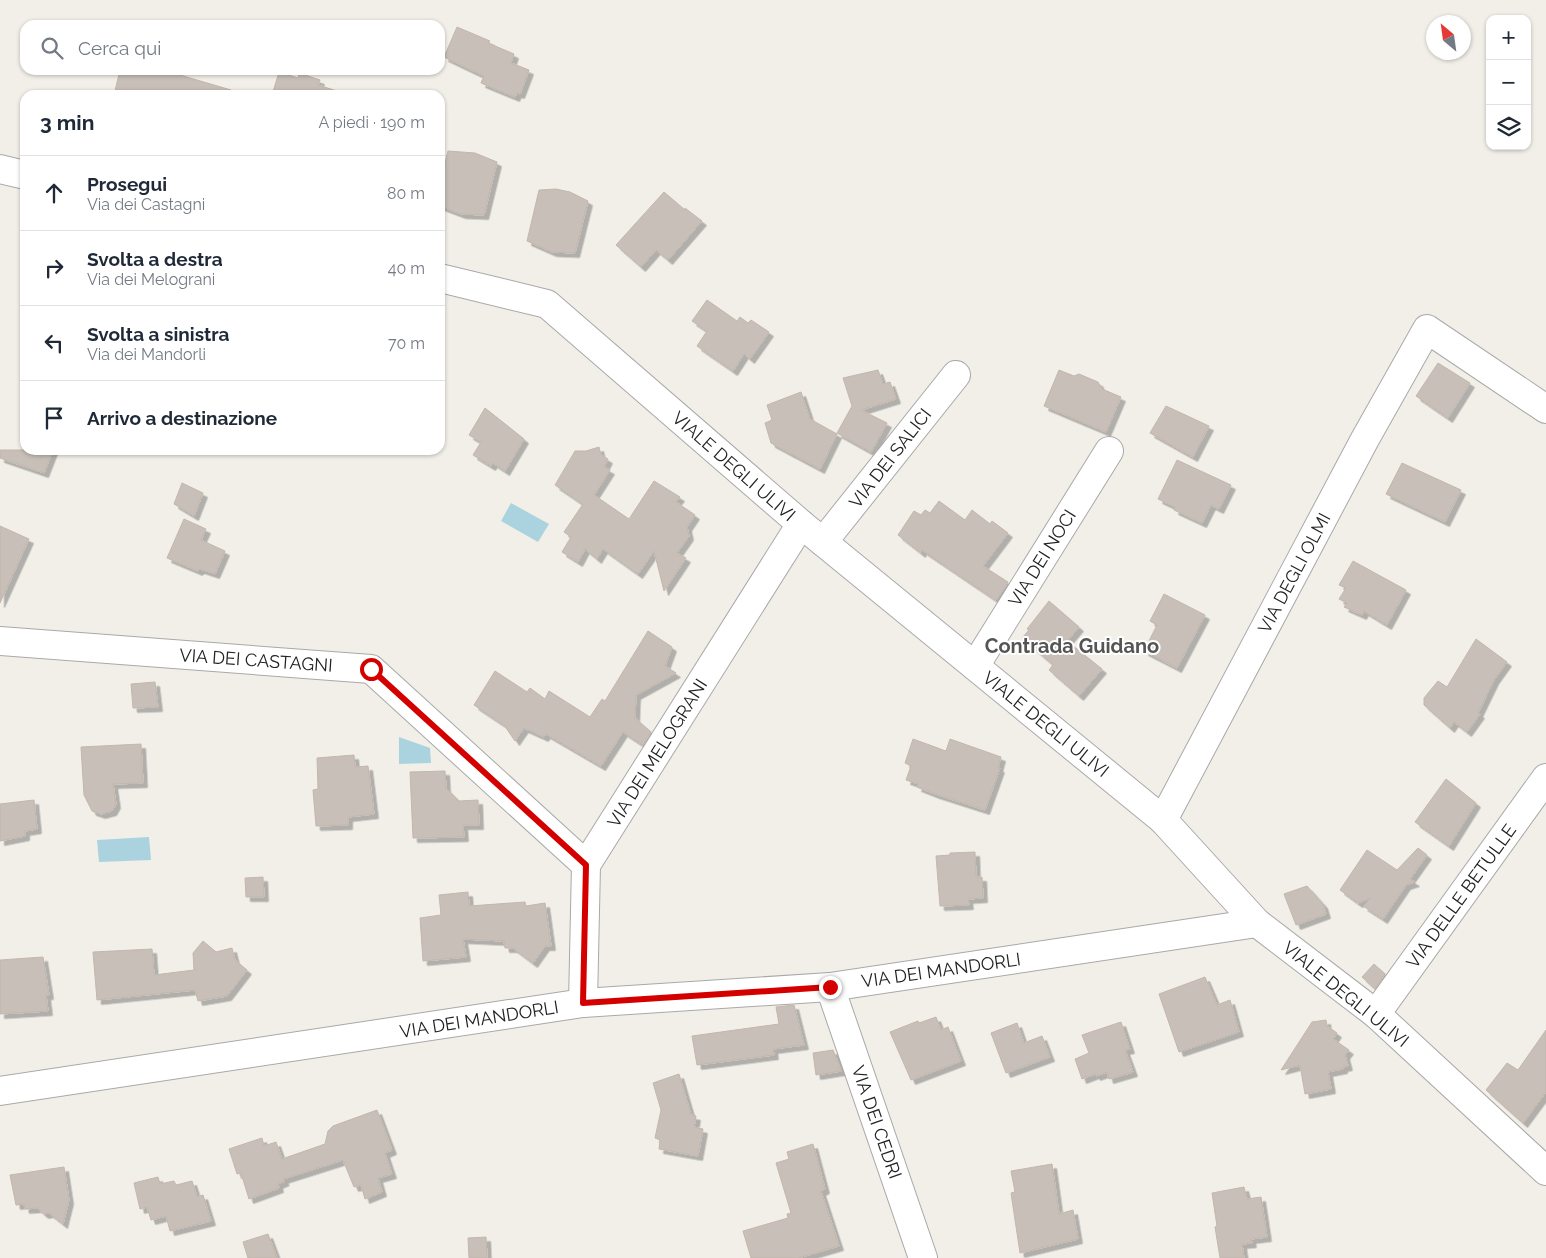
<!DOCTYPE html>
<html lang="it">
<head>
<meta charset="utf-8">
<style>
	:root { --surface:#fff; --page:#f2f2f3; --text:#1f2937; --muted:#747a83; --line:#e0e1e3 }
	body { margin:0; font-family:Raleway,sans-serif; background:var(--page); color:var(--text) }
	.controls { position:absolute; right:15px; top:15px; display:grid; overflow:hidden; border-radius:10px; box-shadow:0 1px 4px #0004 }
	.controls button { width:45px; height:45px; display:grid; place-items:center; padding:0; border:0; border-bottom:1px solid var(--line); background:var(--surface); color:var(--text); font:25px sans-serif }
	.compass { position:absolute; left:1426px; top:15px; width:45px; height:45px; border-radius:50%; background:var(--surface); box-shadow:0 1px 4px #0004; rotate:331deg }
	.stop { position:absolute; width:15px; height:15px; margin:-11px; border:4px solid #d40000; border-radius:50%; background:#fff }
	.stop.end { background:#d40000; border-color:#fff; box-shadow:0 1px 5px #0008 }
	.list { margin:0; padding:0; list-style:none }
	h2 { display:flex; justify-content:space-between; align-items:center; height:65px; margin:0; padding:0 20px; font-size:21px }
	h2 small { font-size:16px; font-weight:400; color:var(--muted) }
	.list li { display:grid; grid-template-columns:32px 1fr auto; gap:15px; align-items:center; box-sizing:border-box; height:75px; padding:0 20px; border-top:1px solid var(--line) }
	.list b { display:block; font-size:19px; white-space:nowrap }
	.list p { margin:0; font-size:16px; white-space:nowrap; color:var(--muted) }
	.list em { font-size:16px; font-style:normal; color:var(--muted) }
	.icon { flex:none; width:28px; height:28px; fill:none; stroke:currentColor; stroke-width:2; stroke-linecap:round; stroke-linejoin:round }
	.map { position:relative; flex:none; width:1546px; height:1258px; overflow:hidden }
	.search { position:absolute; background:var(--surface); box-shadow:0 1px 4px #0004; left:20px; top:20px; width:425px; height:55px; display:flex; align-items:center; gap:12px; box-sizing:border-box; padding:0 18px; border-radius:15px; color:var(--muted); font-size:19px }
	.panel { position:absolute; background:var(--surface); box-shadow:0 1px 4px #0004; left:20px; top:90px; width:425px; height:365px; border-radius:15px }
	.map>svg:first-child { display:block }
</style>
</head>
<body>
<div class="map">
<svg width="1546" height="1258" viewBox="0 0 1546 1258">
	<defs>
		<filter id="shadow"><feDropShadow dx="4.5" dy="4.5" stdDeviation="0" flood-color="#0004"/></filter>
	</defs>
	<rect width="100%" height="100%" fill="#f2efe9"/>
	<g fill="#aad3df">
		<path d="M511,503L549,524L538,542L501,521Z"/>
		<path d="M399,737L430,748L431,763L399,764Z"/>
		<path d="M149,837L151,860L99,862L97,840Z"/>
	</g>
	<g fill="#c7bfb8" stroke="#c4b6ab" filter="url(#shadow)">
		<path d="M457,27L490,41L488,43L514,54L511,63L529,70L520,94L517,93L515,97L481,83L484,76L444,57Z"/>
		<path d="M120,70H163L231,90L230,95H114Z"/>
		<path d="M279,72L298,78L299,73L320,80L318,85L337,91L336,95H272Z"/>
		<path d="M448,151L475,153L497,162L484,215L461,214L440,206V182Z"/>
		<path d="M556,189L570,192L588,201L575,253L552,252L527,241L539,190Z"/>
		<path d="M664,192L685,210V208L702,221L668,260L656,250L641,267L616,245Z"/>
		<path d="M707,300L737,321L740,317L748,323L751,320L769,332L750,359L744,354L733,371L697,346L707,331L692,321Z"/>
		<path d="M1438,363L1470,383L1448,418L1416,396Z"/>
		<path d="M878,370L883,384L890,382L896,399L861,410L887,423L871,452L837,433L852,406L843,378Z"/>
		<path d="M1059,370L1074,376L1079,374L1098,382L1102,389L1121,397L1106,432L1044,406Z"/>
		<path d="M801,392L810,419L837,434L820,469L771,443L765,423L772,420L767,405Z"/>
		<path d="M1166,406L1209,426L1193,457L1150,433Z"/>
		<path d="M485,408L524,439L505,471L493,463L491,466L473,455L481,442L469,435Z"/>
		<path d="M599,447L601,455L608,459L604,467L610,470L594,495L629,519L654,481L680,497L676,502L695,515L687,527L689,536L677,553L686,558L664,591L654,551L638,574L603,549L597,559L585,549L578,562L562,552L571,537L564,532L583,504L555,485L575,451H586Z"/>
		<path d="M0,450H53L44,473L0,458Z"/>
		<path d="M1177,460L1231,485L1219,509L1211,505L1202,523L1174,510L1175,507L1158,499Z"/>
		<path d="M1402,463L1461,490L1445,522L1386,494Z"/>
		<path d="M182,483L203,493L194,516L174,504Z"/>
		<path d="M939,501L965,520L972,510L990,524L992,521L1008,533L983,566L1008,582L996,600L922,550L921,553L898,535L914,511L921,515L925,510L930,513Z"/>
		<path d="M184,519L206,529L201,540L225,551L215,574L200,569L198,571L167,558Z"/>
		<path d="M0,526L29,539L0,603Z"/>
		<path d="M1353,561L1406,590L1387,625L1364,611L1362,615L1344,607L1347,603L1339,599L1346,588L1339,585Z"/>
		<path d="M1164,594L1205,615L1177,668L1144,651L1157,625L1150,621Z"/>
		<path d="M1049,601L1079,627L1067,641L1102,669L1079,696L1049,670L1053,665L1022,638L1029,630L1027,629Z"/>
		<path d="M648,631L672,647L665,666L676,673L636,695L635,718L651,732L643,745L623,732L601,766L546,734L544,737L524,728L515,741L504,725L474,705L495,671L527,692L530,688L545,699L549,691L590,717L602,699L605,701Z"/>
		<path d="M1476,639L1507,662L1494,680L1478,713L1480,714L1467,732L1454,722L1450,728L1424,705V698L1438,681L1447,687Z"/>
		<path d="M155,682L158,707L133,708L131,684Z"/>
		<path d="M913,739L946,751L950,739L1001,757L998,768H1000L985,810L935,794L917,787L918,784L906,780L911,766L905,763Z"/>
		<path d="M141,744L143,783L113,784L116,804L112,811L101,814L92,811L84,795L81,747Z"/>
		<path d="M354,755L355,767L368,766L374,814L348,817V825L316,826L313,790L318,789L317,758Z"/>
		<path d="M445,771L446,788L459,801L478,800L479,825H463L464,837L413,838L410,772Z"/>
		<path d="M1446,779L1476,803L1449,846L1415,822Z"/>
		<path d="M34,800L37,829L25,831V836L0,841V804Z"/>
		<path d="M1418,848L1427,855L1410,879L1415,882L1406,885L1383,919L1363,906L1371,898L1358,903L1340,890L1367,850L1397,870Z"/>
		<path d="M975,852L976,877H982L983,898L968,899L969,905L940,906L936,856L950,855V853Z"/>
		<path d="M263,877L264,897H246L245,878Z"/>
		<path d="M1307,886L1323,904L1326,914L1296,925L1284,894Z"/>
		<path d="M468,892L469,906L525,902L526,906L545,903L551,946H545L533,963L513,948H505L504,941L463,939L466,957L423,961L420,918L441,915L439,895Z"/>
		<path d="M203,941L216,952L232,948L235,960L247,970L227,996L198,1001L195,990L97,1000L93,952L152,949L154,975L194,970L193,953Z"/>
		<path d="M43,957L49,995H46L48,1011L0,1014V960Z"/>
		<path d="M1374,964L1385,974L1375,989L1362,977Z"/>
		<path d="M1205,977L1217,1005L1230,1000L1239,1032L1179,1052L1159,994Z"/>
		<path d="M794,1005L804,1045L773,1049L774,1055L697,1065L692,1036L779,1024L776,1007Z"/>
		<path d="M936,1017L941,1030L948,1027L961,1061L911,1080L890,1032L918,1021L919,1023Z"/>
		<path d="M1326,1020L1327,1026L1337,1033L1333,1039L1349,1050L1345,1055L1348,1066L1343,1067V1069L1328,1072L1331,1089L1305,1094L1300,1065L1281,1070L1312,1022Z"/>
		<path d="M1121,1022L1130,1049L1125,1050L1133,1072L1109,1079L1107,1072L1096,1076L1095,1074L1082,1079L1075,1059L1089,1053L1082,1035Z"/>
		<path d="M1017,1023L1024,1043L1042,1036L1050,1057L1006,1073L991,1033Z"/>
		<path d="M1546,1030V1092L1523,1123L1486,1090L1507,1063L1518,1070Z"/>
		<path d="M833,1050L841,1071L816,1075L813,1053Z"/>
		<path d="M679,1074L691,1115L696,1116L694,1127L703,1129L698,1156L659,1149L660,1140L655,1138L661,1110L653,1083Z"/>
		<path d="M377,1110L392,1150L385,1153L392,1174L378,1178L382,1192L365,1199L361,1185L354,1187L343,1160L283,1179L285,1181L278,1184L279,1188L249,1199L241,1173L237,1174L229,1149L262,1138L264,1146L276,1142L282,1159L325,1144L328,1131L333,1126Z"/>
		<path d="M813,1144L825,1189L821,1191L839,1246L798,1258H751L743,1231L788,1218L787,1214L791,1213L776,1163L789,1159L787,1152Z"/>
		<path d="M1052,1164L1059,1214L1073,1210L1078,1239L1020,1253L1011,1193L1015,1192L1011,1171Z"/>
		<path d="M64,1167L69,1200L63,1224L49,1213L44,1214L37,1208L25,1209L24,1204L16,1205L10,1175Z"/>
		<path d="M158,1177L160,1184L174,1181L176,1185L192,1181L197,1197L203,1195L211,1221L170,1231L166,1216L151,1220L147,1207L140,1209L134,1183Z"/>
		<path d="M1244,1187L1247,1199L1261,1197L1267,1237L1251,1239L1252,1243L1242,1244L1244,1258H1220L1215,1227L1217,1226L1212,1193Z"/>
		<path d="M268,1234L277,1258H248L243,1242Z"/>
		<path d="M486,1237L487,1258H469L468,1238Z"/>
	</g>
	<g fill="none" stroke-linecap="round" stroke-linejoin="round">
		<g stroke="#a9a9a9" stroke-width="30">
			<g id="minor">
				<path d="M0,169L25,175"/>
				<path d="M440,278L547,304L801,524L1163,820L1257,923L1376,1014L1546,1171"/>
				<path d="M823,542L956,375"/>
				<path d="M0,641L371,669L586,865"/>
				<path d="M975,666L1109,451"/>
				<path d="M1163,820L1365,439L1427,329L1546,409"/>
				<path d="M830,987L923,1258"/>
				<path d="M583,1003L586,865L801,524"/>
				<path d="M1376,1014L1546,778"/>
				<path d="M0,1091L583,1003L830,987L1257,923"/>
			</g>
		</g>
		<use href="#minor" stroke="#fff" stroke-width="28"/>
	</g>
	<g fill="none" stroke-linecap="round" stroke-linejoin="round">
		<path stroke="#d40000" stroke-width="6" d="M371,669L586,865L583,1003L830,987"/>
	</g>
	<g text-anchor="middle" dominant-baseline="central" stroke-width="4" stroke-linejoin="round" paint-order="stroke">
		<g font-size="18" fill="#222" stroke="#fff">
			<text transform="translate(890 458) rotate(-52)">VIA DEI SALICI</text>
			<text transform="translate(734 466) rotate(41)">VIALE DEGLI ULIVI</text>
			<text transform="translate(1042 558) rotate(-58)">VIA DEI NOCI</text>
			<text transform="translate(1294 573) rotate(-62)">VIA DEGLI OLMI</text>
			<text transform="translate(256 660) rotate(4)">VIA DEI CASTAGNI</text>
			<text transform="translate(1046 724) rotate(39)">VIALE DEGLI ULIVI</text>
			<text transform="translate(657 753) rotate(-58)">VIA DEI MELOGRANI</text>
			<text transform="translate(1461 896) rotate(-54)">VIA DELLE BETULLE</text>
			<text transform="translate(941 970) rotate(-8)">VIA DEI MANDORLI</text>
			<text transform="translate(1346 994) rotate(39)">VIALE DEGLI ULIVI</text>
			<text transform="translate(479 1019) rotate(-9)">VIA DEI MANDORLI</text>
			<text transform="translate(877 1122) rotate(71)">VIA DEI CEDRI</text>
		</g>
		<g font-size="20" font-weight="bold" fill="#555" stroke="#fff">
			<text x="1072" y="646">Contrada Guidano</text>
		</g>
	</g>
</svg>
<div class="controls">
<button>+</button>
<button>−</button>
<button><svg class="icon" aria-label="layers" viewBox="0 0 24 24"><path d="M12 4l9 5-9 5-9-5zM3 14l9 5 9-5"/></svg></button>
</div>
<svg class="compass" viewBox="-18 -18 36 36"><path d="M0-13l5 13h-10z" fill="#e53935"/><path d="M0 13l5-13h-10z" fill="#747a83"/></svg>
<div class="stop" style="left:371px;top:669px"></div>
<div class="stop end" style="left:830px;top:987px"></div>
<div class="search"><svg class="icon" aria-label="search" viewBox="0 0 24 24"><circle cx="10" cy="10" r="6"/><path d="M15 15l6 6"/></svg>Cerca qui</div>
<section class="panel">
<h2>3 min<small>A piedi · 190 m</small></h2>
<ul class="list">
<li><svg class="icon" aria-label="ahead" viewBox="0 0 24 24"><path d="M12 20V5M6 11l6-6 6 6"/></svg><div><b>Prosegui</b><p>Via dei Castagni</p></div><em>80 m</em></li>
<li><svg class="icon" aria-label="right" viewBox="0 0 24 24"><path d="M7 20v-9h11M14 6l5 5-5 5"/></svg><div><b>Svolta a destra</b><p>Via dei Melograni</p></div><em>40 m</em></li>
<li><svg class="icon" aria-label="left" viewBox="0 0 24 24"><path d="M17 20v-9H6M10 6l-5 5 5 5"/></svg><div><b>Svolta a sinistra</b><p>Via dei Mandorli</p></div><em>70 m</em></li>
<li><svg class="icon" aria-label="arrive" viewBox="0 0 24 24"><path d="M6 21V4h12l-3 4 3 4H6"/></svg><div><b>Arrivo a destinazione</b></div></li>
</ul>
</section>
</div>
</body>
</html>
